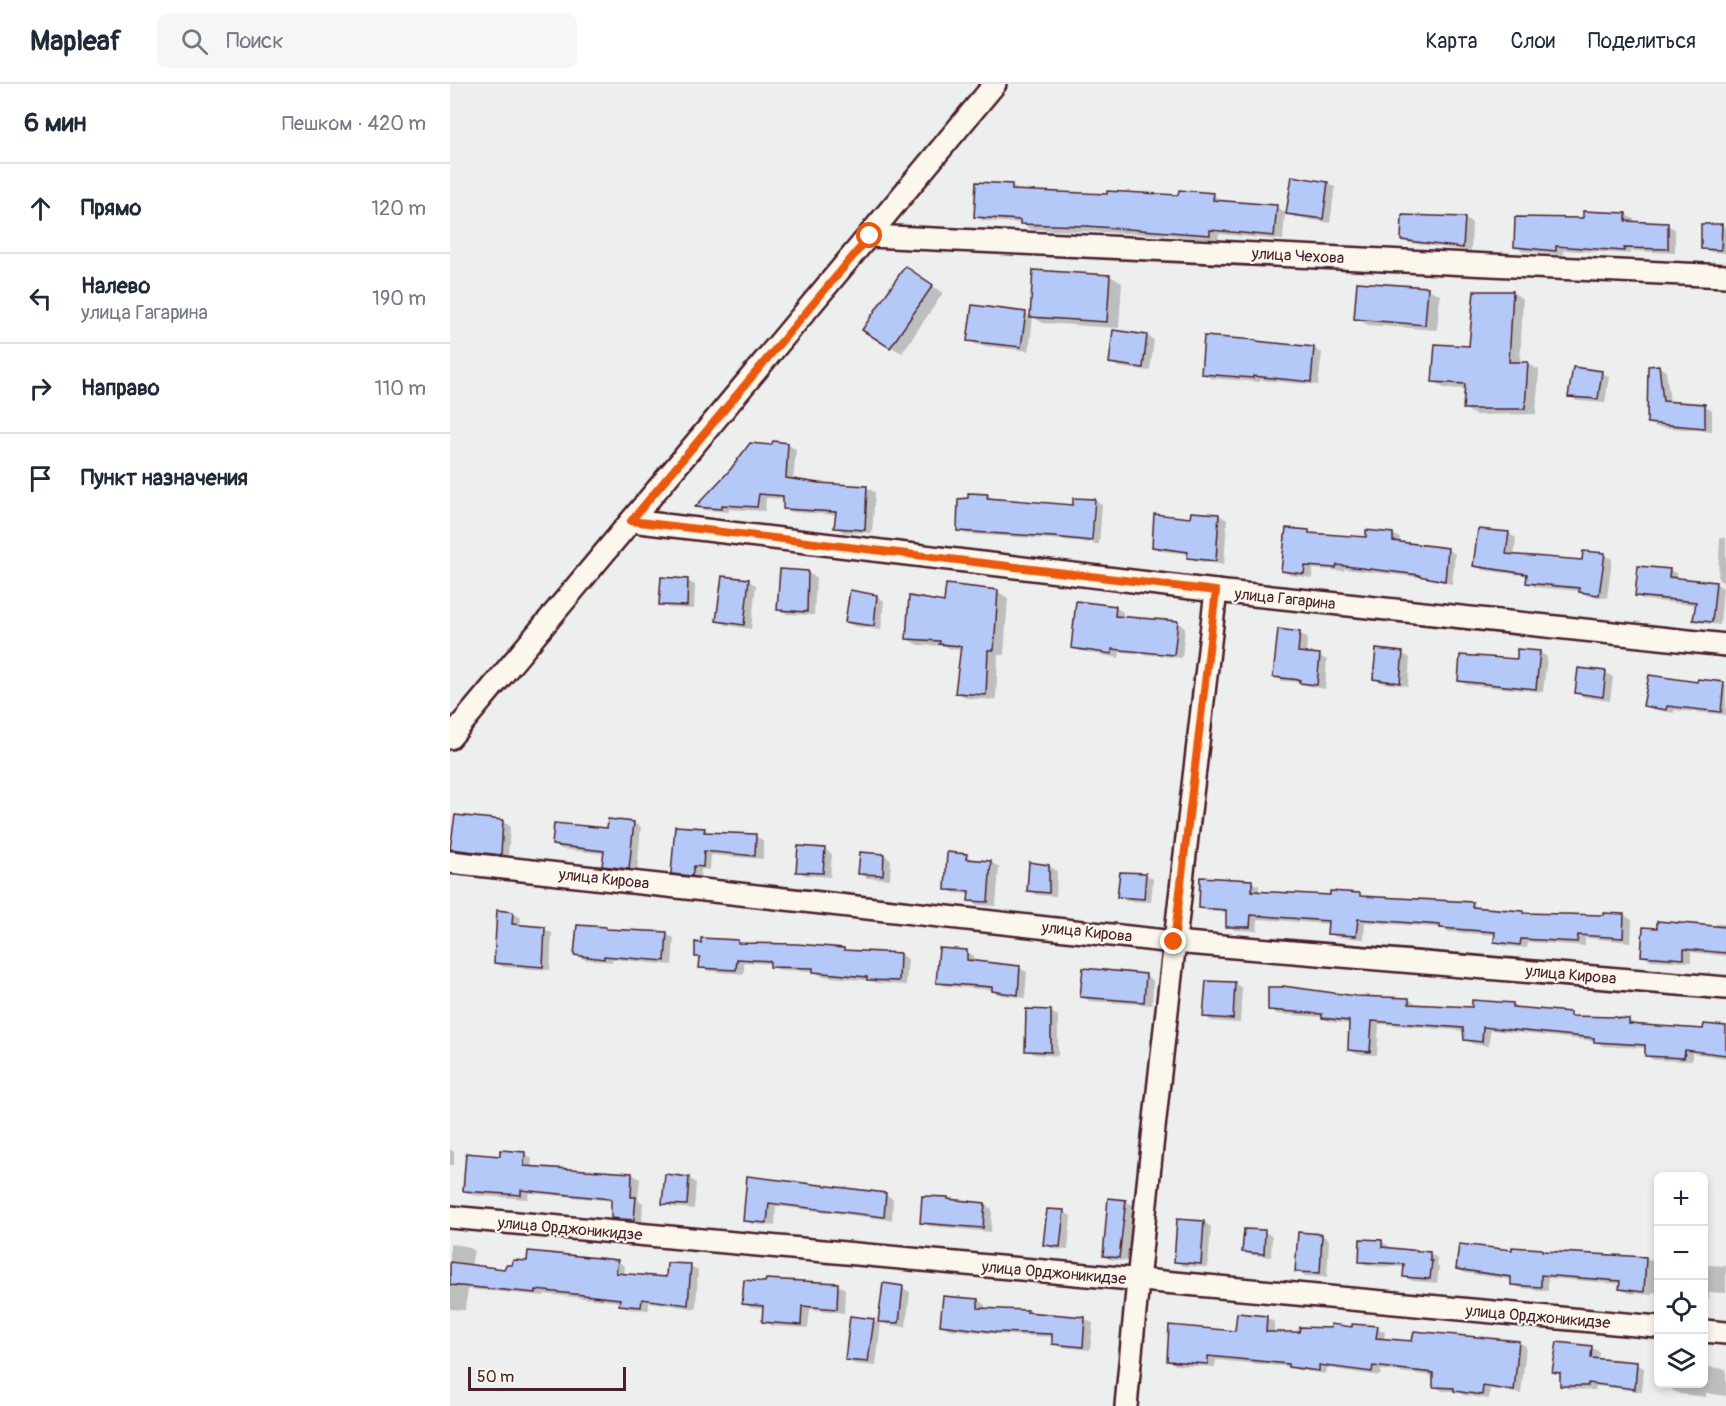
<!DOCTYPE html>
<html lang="ru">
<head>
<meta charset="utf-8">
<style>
	:root { --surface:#fff; --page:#f6f6f7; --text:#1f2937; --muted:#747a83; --line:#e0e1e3 }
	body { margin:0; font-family:Pangolin,sans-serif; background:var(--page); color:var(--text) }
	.controls { position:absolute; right:18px; bottom:18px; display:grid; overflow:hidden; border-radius:9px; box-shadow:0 3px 9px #0003 }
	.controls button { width:54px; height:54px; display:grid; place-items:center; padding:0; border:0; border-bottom:2px solid var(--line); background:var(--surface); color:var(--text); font:30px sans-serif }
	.scale { position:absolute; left:18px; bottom:15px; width:158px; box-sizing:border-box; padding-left:6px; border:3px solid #4a1f2b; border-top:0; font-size:16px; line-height:21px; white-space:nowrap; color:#4a1f2b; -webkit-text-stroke:4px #fbf7ec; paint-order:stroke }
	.stop { position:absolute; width:18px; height:18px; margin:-14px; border:4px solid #ea580c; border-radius:50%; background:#fff }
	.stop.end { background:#ea580c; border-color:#fff; box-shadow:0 2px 6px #0008 }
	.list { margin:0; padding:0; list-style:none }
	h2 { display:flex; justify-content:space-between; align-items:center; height:78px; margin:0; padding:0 24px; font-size:26px }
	h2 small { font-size:20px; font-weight:400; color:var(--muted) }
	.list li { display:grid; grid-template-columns:39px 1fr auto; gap:18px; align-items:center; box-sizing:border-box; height:90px; padding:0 24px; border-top:2px solid var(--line) }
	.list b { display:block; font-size:22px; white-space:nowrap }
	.list p { margin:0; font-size:20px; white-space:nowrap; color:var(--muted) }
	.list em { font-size:20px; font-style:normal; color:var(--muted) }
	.icon { flex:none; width:33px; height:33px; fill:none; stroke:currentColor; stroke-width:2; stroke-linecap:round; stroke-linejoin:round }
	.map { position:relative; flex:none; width:1276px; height:1322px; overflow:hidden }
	header { display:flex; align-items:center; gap:36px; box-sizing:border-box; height:84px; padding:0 30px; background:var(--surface); border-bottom:2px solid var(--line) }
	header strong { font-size:28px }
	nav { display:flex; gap:33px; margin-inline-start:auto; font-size:21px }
	.search { width:420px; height:54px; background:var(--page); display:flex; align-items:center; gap:15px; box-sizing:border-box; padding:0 21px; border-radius:9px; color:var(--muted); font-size:22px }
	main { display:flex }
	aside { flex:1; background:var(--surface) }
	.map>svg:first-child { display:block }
</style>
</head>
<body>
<header>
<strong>Mapleaf</strong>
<div class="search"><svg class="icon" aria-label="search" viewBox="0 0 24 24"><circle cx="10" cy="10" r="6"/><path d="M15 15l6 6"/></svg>Поиск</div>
<nav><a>Карта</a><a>Слои</a><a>Поделиться</a></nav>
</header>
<main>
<aside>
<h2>6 мин<small>Пешком · 420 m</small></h2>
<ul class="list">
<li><svg class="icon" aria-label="ahead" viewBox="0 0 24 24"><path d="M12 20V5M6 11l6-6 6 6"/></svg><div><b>Прямо</b></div><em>120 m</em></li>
<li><svg class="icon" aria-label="left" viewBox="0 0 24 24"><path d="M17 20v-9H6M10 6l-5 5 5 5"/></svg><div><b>Налево</b><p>улица Гагарина</p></div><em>190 m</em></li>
<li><svg class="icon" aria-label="right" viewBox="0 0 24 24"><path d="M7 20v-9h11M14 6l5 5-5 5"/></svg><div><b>Направо</b></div><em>110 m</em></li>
<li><svg class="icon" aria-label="arrive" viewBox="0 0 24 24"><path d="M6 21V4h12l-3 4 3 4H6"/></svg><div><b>Пункт назначения</b></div></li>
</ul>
</aside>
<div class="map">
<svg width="1276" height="1322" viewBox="0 0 1276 1322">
	<rect width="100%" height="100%" fill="#edeeee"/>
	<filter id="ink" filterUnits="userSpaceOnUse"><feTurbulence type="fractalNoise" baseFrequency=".0167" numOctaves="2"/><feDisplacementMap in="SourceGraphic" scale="12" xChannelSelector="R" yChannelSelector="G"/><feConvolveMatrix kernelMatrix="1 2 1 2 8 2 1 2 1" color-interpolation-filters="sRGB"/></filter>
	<g filter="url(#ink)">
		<g fill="#0003">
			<path d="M878,99L885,103L880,139L845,133L838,129Z"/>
			<path d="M562,102L570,107L730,113L763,111L772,116V118L826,123L835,128L833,156L769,150L768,156L719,151L580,145L571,139L534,137L525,132Z"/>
			<path d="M1176,131L1184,135L1183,139L1217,141L1225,145V169L1181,167V170L1114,166L1113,171L1073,167L1066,162L1135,136Z"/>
			<path d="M1015,135L1022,139L1021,167L960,159L952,155Z"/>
			<path d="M1271,141L1276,144V169L1261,168L1253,164Z"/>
			<path d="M585,187L660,192L672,199L669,244L593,239L583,233L579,267L527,261L519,256L575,229L581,233Z"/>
			<path d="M467,191L493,209L452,269L441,263Z"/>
			<path d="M908,199L978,205L990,211L987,246L918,241L906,234Z"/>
			<path d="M1062,208L1073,215L1070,279H1077L1089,286L1086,330L1025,331L1014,324L1016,305L994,304L983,297L1020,264Z"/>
			<path d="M697,252L704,256L700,287L668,283L660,278Z"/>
			<path d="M809,259L864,264L872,269L868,301L810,296V298L760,294L753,289Z"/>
			<path d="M1209,283L1216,287L1220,319L1254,321L1262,326V347L1206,343L1198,339Z"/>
			<path d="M1152,289L1159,293L1155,319L1127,317L1120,312Z"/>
			<path d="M324,359L338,361L346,365L343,397L417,404L425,408L422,449L393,448L386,443L387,431L342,428L334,424L335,415L316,414L315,427L279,425V428L254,426L247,422Z"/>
			<path d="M537,411L545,416L624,423L645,417L652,421L649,460H643L646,418H643L640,459L613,456L516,450L508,446Z"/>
			<path d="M742,429L769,431L777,436L774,481L747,477L739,473V470L711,467L704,463L742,436Z"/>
			<path d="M838,445L859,448L864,451L917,455L943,450L950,454V459L998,466L1005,470L1002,500L975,494L894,485V487L863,485L862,494L840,491L833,487Z"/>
			<path d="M1058,449L1066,454L1064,472L1134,478L1154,471L1162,475L1157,514L1138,512L1130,507L1085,503L1078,498V492L1032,486L1025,481Z"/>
			<path d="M1270,454H1276V500L1268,495Z"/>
			<path d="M1220,486L1227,490V495L1265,499L1273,504L1270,541L1252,539L1245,535L1247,521L1194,516L1186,511Z"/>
			<path d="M358,489L366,493L364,531L337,530L329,525Z"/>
			<path d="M237,497L245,501L244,525L218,524L211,520Z"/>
			<path d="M298,497L306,501L301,545L276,541L268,536Z"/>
			<path d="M547,507L558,514L554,571H548L546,616L517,614L507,608L512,566L501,565L495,562L468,561L457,555L495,519Z"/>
			<path d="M427,512L434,517L431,546L404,542L396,538Z"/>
			<path d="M666,524L673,528V534L727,539L735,543L732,574L670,568L669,574L630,567L623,563Z"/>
			<path d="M850,549L857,554L856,570L870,572L877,576L875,605L858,602L851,598L832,597L824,592Z"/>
			<path d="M1090,568L1097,573L1093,608L1017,601L1009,597Z"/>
			<path d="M953,570L960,574L958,602L932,599L925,594Z"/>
			<path d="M1155,588L1163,593L1160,617L1134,613L1127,609Z"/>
			<path d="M1274,599L1276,601V631L1224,626V629L1202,625L1195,621L1248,600Z"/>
			<path d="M53,738L60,742L58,774L9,769L1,765Z"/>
			<path d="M183,739L191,743L187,788L161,786L153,781L155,770L111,765L104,760Z"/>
			<path d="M254,745L261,749L305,752L313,756V775L261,771L260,786L251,785L250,795L230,793L222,789Z"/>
			<path d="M375,766L382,770L380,793L355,791L347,787Z"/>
			<path d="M434,771L441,776L440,795L417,794L409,789Z"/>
			<path d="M516,771L524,776V777L541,778L549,783L546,822L527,821L519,816L520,810L504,809L496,805Z"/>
			<path d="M599,782L607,787L606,812L587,811L579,807Z"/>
			<path d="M695,790L703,795L701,818L676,817L669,812Z"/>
			<path d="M802,798L809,802V809L881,813L909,810L915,814L1022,820L1030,824L1075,830L1155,833V831H1174L1182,836L1181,858L1135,854V862L1078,858L1077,864L1053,862L1046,857V851L999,848L994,844L915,838L914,855L886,853L879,849V840L808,835L807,847L785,846L778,842V829L758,827L750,823Z"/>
			<path d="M48,828L63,829L71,834L70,843L94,845L102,849L100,886L53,883L45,878Z"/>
			<path d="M1266,840H1276V872L1241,868V878L1200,876L1192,871L1266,843Z"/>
			<path d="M159,847L216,850L224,854L222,881L162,875V878L133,875L126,870Z"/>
			<path d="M288,857L293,861L450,870L458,875L456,901L426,899L422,897L372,892L364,887L329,886L321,882V880L294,878V890L258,887L251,883V875L246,872Z"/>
			<path d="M516,867L524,872V878L569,884L577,888L575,914L551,911L542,906L495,902L488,898Z"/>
			<path d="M695,891L703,896L702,921L639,917L632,912Z"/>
			<path d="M784,899L792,904L790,939L762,937L754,932Z"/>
			<path d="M906,913L959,915L966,920V922L1023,925L1062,921L1070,925L1120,930L1126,933L1179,936L1186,941L1255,946V942L1276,944V974L1242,969V977L1204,976L1196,972L1197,964L1153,962L1144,957L1040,946L1039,962L1023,960L1015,955V947L929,940L927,971L907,970L899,965L901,940L881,938L873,933L827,930L819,925Z"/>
			<path d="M601,928L608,932V972L584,970L577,966Z"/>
			<path d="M0,1065L4,1068V1081H0Z"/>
			<path d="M75,1070L82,1074L81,1084L182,1090L190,1095L188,1116L193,1119L192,1139L170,1137L163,1133V1117L79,1109L78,1115L22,1111L15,1107L51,1073Z"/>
			<path d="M239,1094L246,1099L244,1125L221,1123L214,1119Z"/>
			<path d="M298,1094L435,1110L443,1115L442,1136L326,1122L325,1142L302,1140L294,1136Z"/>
			<path d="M498,1114L502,1117L535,1121L542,1125L541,1148L480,1142L472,1138Z"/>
			<path d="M675,1117L683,1121L677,1177L662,1176L654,1172Z"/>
			<path d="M598,1127L614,1128L621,1132L618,1166L603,1165L595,1160Z"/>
			<path d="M754,1138L761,1143L758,1183L733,1182L726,1177Z"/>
			<path d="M814,1148L822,1152L821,1173L801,1171L793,1167Z"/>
			<path d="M872,1151L879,1156L877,1193L854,1192L847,1187Z"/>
			<path d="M932,1158L939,1162V1165L980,1170L987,1174V1182L989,1183L987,1199L963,1197L955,1193L956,1183L918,1182L910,1178Z"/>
			<path d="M0,1160L16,1162L24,1166L21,1182L56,1187L167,1177L175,1182L174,1191L217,1195L240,1182L248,1186L246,1225L199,1218V1226L178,1225L171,1220V1218L152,1216L94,1210V1212L18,1205L15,1226L0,1225Z"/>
			<path d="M1092,1167L1095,1169L1208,1176V1209L1202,1208V1211L1178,1209L1171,1205V1200L1098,1194V1207L1070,1204L1062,1200L1063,1196L1015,1189L1007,1185L1063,1168Z"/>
			<path d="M1254,1179L1258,1181L1276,1182V1209L1259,1208V1215L1254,1214Z"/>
			<path d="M317,1199L388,1201L395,1205L394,1229L360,1225L358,1244L321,1242L314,1237L315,1225L301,1224L294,1219Z"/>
			<path d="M434,1201L452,1204L460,1208L456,1243L437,1241L431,1238L426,1282L404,1280L397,1276L423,1237L429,1240Z"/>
			<path d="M528,1216L535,1221V1226L577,1228L582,1230L635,1235L643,1239L640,1266L611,1263L603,1259L604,1253L555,1251L499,1245L491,1241Z"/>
			<path d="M817,1234L824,1238V1250L927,1244L935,1248L934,1256L963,1259L1068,1258L1076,1262L1071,1310L1040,1305L1039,1315L1013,1311L1007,1307H993L985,1303L984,1292L931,1286L930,1292L877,1284L876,1290L847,1286L841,1283L766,1276L765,1283L726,1281L718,1277L787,1248Z"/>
			<path d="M1141,1263L1149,1268L1148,1276L1186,1280L1194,1284L1192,1308L1146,1302L1145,1306L1119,1305L1111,1301L1112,1292L1104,1287Z"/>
			<path d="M1254,1277L1259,1280V1283L1276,1285V1312L1256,1309V1313L1230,1310L1222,1306L1223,1300H1254Z"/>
		</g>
		<g fill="#b5c9f8" stroke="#4a1f2b" stroke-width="1.5">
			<path d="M842,92L878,98L873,135L836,130Z"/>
			<path d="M526,98L562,100V106L657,110V107L728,111L729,106L764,109L763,116L827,121L824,152L760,146V151L636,142L570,140V136L524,133Z"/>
			<path d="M1133,127L1176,129V137L1218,139V165L1174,164V167L1106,162V167L1064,163L1065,133L1133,134Z"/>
			<path d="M952,131L1015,133L1013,164L951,156Z"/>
			<path d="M1251,140H1272L1271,166L1251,165Z"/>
			<path d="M455,182L483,201L440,264L412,246Z"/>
			<path d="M583,186L660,191L657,238L580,233Z"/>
			<path d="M907,198L978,203L975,241L904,235Z"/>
			<path d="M1024,207H1063L1059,278H1078L1075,325H1013L1015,300L982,298L985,260L1019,262Z"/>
			<path d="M522,221L576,228L571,263L517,257Z"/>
			<path d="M663,246L697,251L693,284L659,279Z"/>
			<path d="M754,252L806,256V257L864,263L861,298L803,292V294L751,290Z"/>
			<path d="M1209,281L1213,317L1255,320V344L1197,339L1198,282Z"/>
			<path d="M1123,283L1152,287L1148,315L1118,313Z"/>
			<path d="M323,357L338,359L336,394L369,399L417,402L415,446L384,444L386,428L333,425V412L309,410L307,423L272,421V425L245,423L280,386L300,359L321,361Z"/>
			<path d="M518,409L538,410L537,414L623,421V414L645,415L642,457L604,453L507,447L508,415L518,414Z"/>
			<path d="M741,428L769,430L766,477L737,474L738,468L702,463L704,430L740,434Z"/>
			<path d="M836,444L859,446V449L916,453V446L943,449V457L998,464L995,497L969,492V491L887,481L886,484L855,482L854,490L831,487Z"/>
			<path d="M1028,445L1059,448L1056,470L1132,476L1133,467L1155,469L1149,511L1129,508V504L1076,499L1077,490L1023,482Z"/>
			<path d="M1188,482L1220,485L1219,493L1266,498L1262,538L1243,536L1246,518L1185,512Z"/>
			<path d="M330,485L358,487L357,528L327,526Z"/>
			<path d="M272,492L299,495L294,541L266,537Z"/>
			<path d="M211,493L238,495L237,522L209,521Z"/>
			<path d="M496,500L548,506L544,566H538L536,611L505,609L511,562L489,560L490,557L456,555L459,512L494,518Z"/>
			<path d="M400,506L427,511L424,542L395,538Z"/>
			<path d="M626,517L666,522L665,532L728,537L724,571L662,565V570L621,564Z"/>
			<path d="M828,545L850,548L848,568L870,570L867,601L849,599L850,596L823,593Z"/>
			<path d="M926,565L953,568L950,599L923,595Z"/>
			<path d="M1067,565L1090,567L1086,605L1008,597L1010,571L1067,575Z"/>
			<path d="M1128,584L1156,587L1153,613L1125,609Z"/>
			<path d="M1199,591L1247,598L1248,595L1274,598L1271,628L1217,622L1216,626L1193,622Z"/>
			<path d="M5,731L53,736L51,771L0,765Z"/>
			<path d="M158,735L184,738L179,785L152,782L154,767L102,761L104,739L157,744Z"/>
			<path d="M225,742L255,744L254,748L306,750L305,772L254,767L253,783L244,782L242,792L221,790Z"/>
			<path d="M348,762L375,764L373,789L346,788Z"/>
			<path d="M410,768L434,770L433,791L408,790Z"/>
			<path d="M497,768L517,770L516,775L541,777L538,818L518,817L519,807L495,806Z"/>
			<path d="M579,778L599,781V809L577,807Z"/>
			<path d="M670,788L696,789L694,815L667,813Z"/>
			<path d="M750,793L802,796V807L880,811V807L910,809V812L1023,818L1022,823L1073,827V829L1154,831V829L1174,830L1173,854L1128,851L1127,858L1071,855L1070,861L1044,858L1045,848L990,844V841L908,835L906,852L877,850L878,837L801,831L800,843H776V826L749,824Z"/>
			<path d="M47,826L63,828L62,840L95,843L93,883L44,879Z"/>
			<path d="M1207,837L1276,843V869L1234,865V875L1191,872L1193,843L1207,844Z"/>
			<path d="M127,841L156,843V845L217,848L215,877L154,872V875L124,871Z"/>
			<path d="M251,854L288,856V859L347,860L394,864V866L450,869L449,897L417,896V893L363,888V884L320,883V877L287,875L286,886L249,884L250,873H245V858L251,859Z"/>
			<path d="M489,864L517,866V876L570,882L568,911L542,907V903L486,899Z"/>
			<path d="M633,884L696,890L694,918L630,913Z"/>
			<path d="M756,897L785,898L783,935L753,933Z"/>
			<path d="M833,902L906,912L959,914V920L1022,923V916L1063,919V923L1120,928V932L1167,933V934L1179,935V940L1253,945L1254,940L1276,942V971L1235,966L1234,974L1195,972V961L1144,958V954L1033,943L1032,958L1014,956L1013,944L922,937L920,968L898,966L899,937L872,934V930L818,926V903H833Z"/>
			<path d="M576,925L601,926V968L575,967Z"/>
			<path d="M50,1066L75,1068L74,1082L182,1089L181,1113H186L184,1136L161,1134V1115L71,1106V1111L13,1107L16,1069L50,1072Z"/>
			<path d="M215,1090L239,1093L237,1121L212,1120Z"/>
			<path d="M297,1092L436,1109L434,1133L319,1119L317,1139L293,1137Z"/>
			<path d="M472,1112L498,1113V1115L535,1119L533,1144L470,1139Z"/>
			<path d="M658,1114L676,1116L669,1174L653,1172Z"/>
			<path d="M597,1125L614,1126L610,1163L593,1161Z"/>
			<path d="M727,1135L754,1137L751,1180L724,1178Z"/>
			<path d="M794,1145L815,1146L814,1170L792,1168Z"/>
			<path d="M848,1148L872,1150L870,1189L845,1188Z"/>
			<path d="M910,1155L932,1156V1163L980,1168V1177H982L980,1195L953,1193L954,1180L909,1178Z"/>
			<path d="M1009,1160L1062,1166V1163L1092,1165V1167L1196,1173L1194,1208L1169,1205L1170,1197L1091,1191V1203L1061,1201V1193L1006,1185Z"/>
			<path d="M78,1167L168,1176L166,1189L216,1193L217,1179L241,1180L238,1221L192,1215L191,1223L169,1221L170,1215L143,1212L86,1206V1209L0,1201V1178L54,1185L56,1181H62L63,1176L77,1177Z"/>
			<path d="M316,1195L388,1199L387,1225L352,1222L351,1241L312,1238L313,1222L292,1220L294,1196L315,1198Z"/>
			<path d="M433,1199L453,1202L449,1239L428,1238Z"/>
			<path d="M493,1212L528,1215V1224L578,1226L577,1228L635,1233L633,1263L602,1260V1250L546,1248L490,1241Z"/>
			<path d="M787,1229L817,1232L816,1248H849L850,1243L881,1244V1240L902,1243V1240L928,1242L926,1254L962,1257L964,1247L1069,1257L1064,1307L1033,1302L1032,1311L1004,1307V1304L983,1303V1289L923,1282L922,1288L869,1281V1287L838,1283V1280L758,1272V1280L717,1277L719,1241L785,1247Z"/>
			<path d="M400,1232L424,1235L418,1278L395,1276Z"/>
			<path d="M1107,1258L1142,1262L1141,1274L1187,1278L1185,1305L1138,1299V1302H1110V1289L1102,1288Z"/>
		</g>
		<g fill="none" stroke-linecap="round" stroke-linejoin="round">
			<g stroke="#4a1f2b" stroke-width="26">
				<g id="street">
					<path d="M420,152L1276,192"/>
					<path d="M181,437L766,507L1276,561"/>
					<path d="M0,654L545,0"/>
					<path d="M0,778L724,858L1276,904"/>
					<path d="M0,1133L1208,1243"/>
					<path d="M1254,1247L1276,1249"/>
					<path d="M676,1322C701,1050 734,779 766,507"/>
				</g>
			</g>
			<use href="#street" stroke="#fbf7ec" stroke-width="21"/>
		</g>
	</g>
	<g fill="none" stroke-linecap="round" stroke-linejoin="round" filter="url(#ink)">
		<path stroke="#ea580c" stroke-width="8" d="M420,152L181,437L766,507L724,858"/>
	</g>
	<g text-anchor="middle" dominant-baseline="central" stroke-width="4.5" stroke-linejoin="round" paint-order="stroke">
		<g font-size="16" fill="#4a1f2b" stroke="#fbf7ec">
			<text transform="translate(848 172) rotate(3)">улица Чехова</text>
			<text transform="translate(835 515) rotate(6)">улица Гагарина</text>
			<text transform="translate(154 795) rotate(6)">улица Кирова</text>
			<text transform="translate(637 848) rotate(6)">улица Кирова</text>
			<text transform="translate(1121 891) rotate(5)">улица Кирова</text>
			<text transform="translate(120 1145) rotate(5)">улица Орджоникидзе</text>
			<text transform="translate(604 1189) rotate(5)">улица Орджоникидзе</text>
			<text transform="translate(1088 1233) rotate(5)">улица Орджоникидзе</text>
		</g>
	</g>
</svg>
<div class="controls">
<button>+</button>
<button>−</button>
<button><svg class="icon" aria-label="locate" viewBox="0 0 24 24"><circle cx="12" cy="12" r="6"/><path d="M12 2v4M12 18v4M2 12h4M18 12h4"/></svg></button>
<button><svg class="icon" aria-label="layers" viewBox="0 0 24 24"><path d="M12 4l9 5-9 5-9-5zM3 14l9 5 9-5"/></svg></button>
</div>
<div class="scale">50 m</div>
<div class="stop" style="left:420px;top:152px"></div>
<div class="stop end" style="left:724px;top:858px"></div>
</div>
</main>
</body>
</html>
